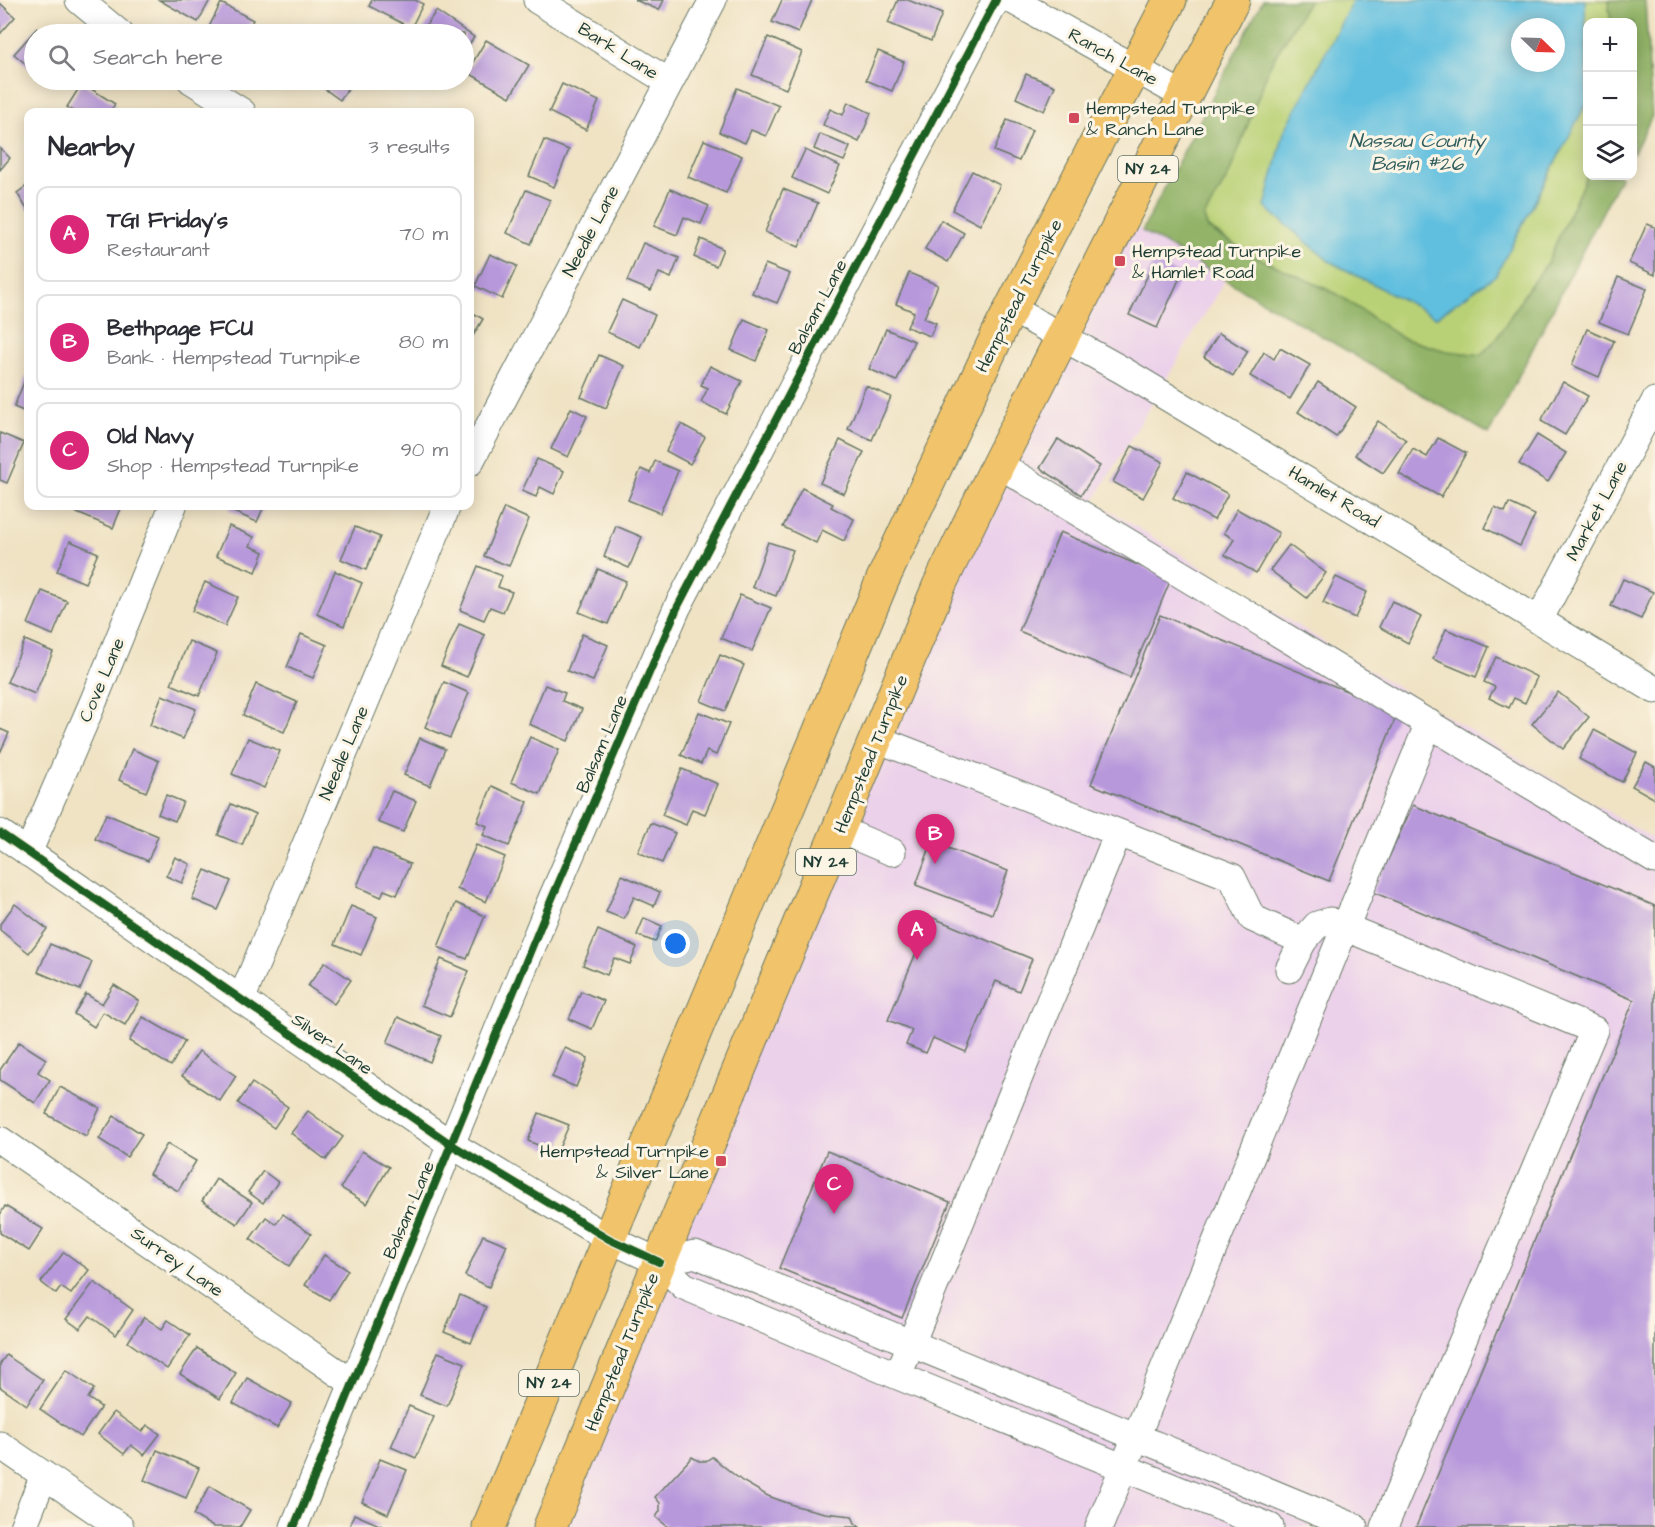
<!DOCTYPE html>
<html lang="en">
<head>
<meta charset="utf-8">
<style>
	:root { --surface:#fff; --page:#f7f7f7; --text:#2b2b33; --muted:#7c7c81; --line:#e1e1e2; --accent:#db2777 }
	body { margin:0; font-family:"Architects Daughter",sans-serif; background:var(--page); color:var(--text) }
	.controls { position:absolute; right:18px; top:18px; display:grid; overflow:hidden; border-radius:12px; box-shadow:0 3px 15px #0003 }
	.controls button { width:54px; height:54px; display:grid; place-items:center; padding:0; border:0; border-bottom:2px solid var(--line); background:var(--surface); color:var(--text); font:30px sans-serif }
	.compass { position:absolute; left:1511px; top:18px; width:54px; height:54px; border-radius:50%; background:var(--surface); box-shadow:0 3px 15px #0003; rotate:113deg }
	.you { position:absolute; left:676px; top:944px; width:21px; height:21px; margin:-15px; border:4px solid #fff; border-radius:50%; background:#1a73e8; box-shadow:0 0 0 9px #1a73e833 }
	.badge { display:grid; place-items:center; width:39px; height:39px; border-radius:50%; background:var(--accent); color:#fff; font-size:20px; font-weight:700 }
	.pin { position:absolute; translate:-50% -50px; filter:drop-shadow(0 2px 3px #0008) }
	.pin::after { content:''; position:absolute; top:32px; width:21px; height:18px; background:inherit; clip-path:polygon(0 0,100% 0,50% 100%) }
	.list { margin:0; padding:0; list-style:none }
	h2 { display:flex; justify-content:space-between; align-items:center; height:78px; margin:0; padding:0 24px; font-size:26px }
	h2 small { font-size:20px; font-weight:400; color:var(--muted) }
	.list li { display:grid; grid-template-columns:39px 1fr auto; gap:18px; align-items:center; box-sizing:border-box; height:96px; margin:0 12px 12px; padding:0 12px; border:2px solid var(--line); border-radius:12px }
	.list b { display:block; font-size:22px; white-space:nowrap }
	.list p { margin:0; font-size:20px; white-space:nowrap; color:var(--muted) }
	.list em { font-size:20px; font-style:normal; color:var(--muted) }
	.icon { flex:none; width:33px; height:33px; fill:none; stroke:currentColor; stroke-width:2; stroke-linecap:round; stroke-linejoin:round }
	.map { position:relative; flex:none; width:1655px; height:1527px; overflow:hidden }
	.search { position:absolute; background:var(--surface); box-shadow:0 3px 15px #0003; left:24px; top:24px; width:450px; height:66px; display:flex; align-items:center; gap:15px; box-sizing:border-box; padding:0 21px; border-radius:33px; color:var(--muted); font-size:22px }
	.panel { position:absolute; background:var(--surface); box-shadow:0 3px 15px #0003; left:24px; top:108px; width:450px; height:402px; border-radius:12px }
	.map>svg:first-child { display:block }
</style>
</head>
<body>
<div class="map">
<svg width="1655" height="1527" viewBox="0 0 1655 1527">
	<rect width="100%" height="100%" fill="#fcf5e5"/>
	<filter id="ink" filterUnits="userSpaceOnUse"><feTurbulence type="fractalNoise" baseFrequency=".0167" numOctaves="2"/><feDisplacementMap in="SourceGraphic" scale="12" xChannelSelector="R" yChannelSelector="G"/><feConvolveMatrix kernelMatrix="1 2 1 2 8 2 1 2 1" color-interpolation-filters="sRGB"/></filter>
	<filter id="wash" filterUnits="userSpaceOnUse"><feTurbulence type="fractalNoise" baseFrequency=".008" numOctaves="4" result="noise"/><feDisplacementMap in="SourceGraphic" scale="24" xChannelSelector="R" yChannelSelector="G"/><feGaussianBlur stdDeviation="1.35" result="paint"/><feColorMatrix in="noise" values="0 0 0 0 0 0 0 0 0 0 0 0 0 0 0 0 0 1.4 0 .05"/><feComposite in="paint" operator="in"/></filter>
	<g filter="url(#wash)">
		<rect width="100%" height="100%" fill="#f0e3c4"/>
		<path fill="#ecd1ea" d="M1127,222L1225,280L1094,501L1397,687L1655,840V1527H552L998,464Z"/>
		<path fill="#b9d176" stroke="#6c8755" stroke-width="1.5" fill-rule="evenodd" d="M1309,0H1608L1611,22H1588L1587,175L1546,265L1529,287L1497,338L1481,355L1446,351L1402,338L1337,294L1250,254L1208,228L1203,217L1229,175L1270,65ZM1520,27H1556V63H1520Z"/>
		<g fill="#92b367" stroke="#58784e" stroke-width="1.5">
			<path d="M1263,0H1309L1270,65L1229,175L1204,217L1208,229L1250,254L1337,294L1402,338L1446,351L1481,355L1497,338L1529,287L1546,265L1587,175L1621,176L1489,434L1142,231Z"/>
			<path d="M1608,0H1645L1652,116L1633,154L1632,22H1611Z"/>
		</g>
		<path fill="#61bfdf" stroke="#407e8a" stroke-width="1.5" fill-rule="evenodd" d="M1353,0H1585L1587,102L1496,275L1436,317L1329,261L1265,207L1284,132ZM1520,27H1556V63H1520Z"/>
		<g id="blocks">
			<g fill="#b798db">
				<path d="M159,0H210L198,22Z"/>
				<path d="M372,0H415L423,4L411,28L369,6Z"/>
				<path d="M635,0H664L659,10Z"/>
				<path d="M782,0H812L798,33L772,22Z"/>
				<path d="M898,0H908L942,14L931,41L888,23Z"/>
				<path d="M0,3L15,17L0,34Z"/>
				<path d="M221,3L253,20L245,34H225L209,27Z"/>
				<path d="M436,11L474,37L464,53V34H420Z"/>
				<path d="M37,28L45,34H34V71L14,54Z"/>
				<path d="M768,37L802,52L786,89L752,75Z"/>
				<path d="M486,40L529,65L510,97L467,72Z"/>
				<path d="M878,51L904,62L892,91L866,80Z"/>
				<path d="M1026,74L1055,86L1044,111L1016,98Z"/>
				<path d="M316,80H354L340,100L315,82Z"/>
				<path d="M82,83L115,104L110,112H75L67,107Z"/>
				<path d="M562,84L599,101L586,130L549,112Z"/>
				<path d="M737,88L779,106L766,136L751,130L745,143L719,132Z"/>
				<path d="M848,102L871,113L859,142L823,125L830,109L843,115Z"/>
				<path d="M1007,120L1032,130L1019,161L994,151Z"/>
				<path d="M820,134L850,147L844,161L814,149Z"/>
				<path d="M544,140L569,150L554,187L529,176Z"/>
				<path d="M704,140L742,156L726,193L688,177Z"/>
				<path d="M0,148L10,158L0,170Z"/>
				<path d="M805,150L840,166L827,194L792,178Z"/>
				<path d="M972,171L1000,185L980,225L952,210Z"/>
				<path d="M28,185V211L17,193Z"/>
				<path d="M670,189L709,206L701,224L684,217L677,235L654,226Z"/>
				<path d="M783,189L818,203L799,247L765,232Z"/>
				<path d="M526,190L550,200L531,244L507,233Z"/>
				<path d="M941,220L964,233L948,262L925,249Z"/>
				<path d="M1647,224L1655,227V275L1629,263Z"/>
				<path d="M701,239L723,249L716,266L694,257Z"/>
				<path d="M643,243L679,258L671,278L659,273L651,291L627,281Z"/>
				<path d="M490,254L517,266L502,299L475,286Z"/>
				<path d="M1154,262L1181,275L1157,328L1129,315Z"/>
				<path d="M765,264L790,274L777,303L752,293Z"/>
				<path d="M909,273L938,285L924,318L936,323L930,336L907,327L914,312L896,304Z"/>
				<path d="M1618,277L1647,289L1628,334L1599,322Z"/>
				<path d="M622,300L655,315L640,347L607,332Z"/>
				<path d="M470,311L483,319L470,341Z"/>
				<path d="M744,319L769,330L756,361L731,350Z"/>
				<path d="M886,329L914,341L897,381L869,369Z"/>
				<path d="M1587,329L1614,341L1599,377L1572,365Z"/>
				<path d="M1219,333L1248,351L1233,376L1204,357Z"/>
				<path d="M1280,348L1310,365L1290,399L1250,376L1264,352L1274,359Z"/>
				<path d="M599,355L624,366L606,408L581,397Z"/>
				<path d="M710,366L742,381L726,414L701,402L708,388L701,385Z"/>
				<path d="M26,377L28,378V413L14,407Z"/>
				<path d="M1318,382L1356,407L1336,437L1298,412Z"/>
				<path d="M1563,382L1588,396L1565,435L1541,421Z"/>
				<path d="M866,386L891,397L872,440L848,429Z"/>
				<path d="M571,408L587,416L568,457L551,449Z"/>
				<path d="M1378,421L1406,440L1383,473L1355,455Z"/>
				<path d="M681,424L705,437L690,464L666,451Z"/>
				<path d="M0,433L24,443L7,483L0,480Z"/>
				<path d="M1537,435L1566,453L1548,482L1519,464Z"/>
				<path d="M1438,438L1466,453L1441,497L1399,474L1413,449L1427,457Z"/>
				<path d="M1058,439L1100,466L1081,495L1040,468Z"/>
				<path d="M840,440L864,452L844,494L820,483Z"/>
				<path d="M1132,446L1163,462L1143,498L1113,482Z"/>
				<path d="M537,459L564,471L554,494L540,487L536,497L522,491Z"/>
				<path d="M655,461L678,471L660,513L628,500L641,469L650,473Z"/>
				<path d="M1187,472L1228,494L1214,520L1173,498Z"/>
				<path d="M802,488L833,504L831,507L854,519L844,541L822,530L816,543L783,527Z"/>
				<path d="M1509,503L1535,515L1520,546L1485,528L1495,507L1505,512Z"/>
				<path d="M80,506H122L113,528L77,513Z"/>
				<path d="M231,506H264L257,522L229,510Z"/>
				<path d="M504,508L529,519L509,566L484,556Z"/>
				<path d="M1237,509L1279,533L1256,573L1225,555L1234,539L1224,533Z"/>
				<path d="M229,526L254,537L250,546L264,552L256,572L216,556Z"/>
				<path d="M616,526L642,537L629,568L604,557Z"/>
				<path d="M355,527L380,537L366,570L341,559Z"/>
				<path d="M1060,532L1171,579L1130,677L1019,631Z"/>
				<path d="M70,541L98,553L85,583L57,571Z"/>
				<path d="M768,542L793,550L776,596L752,587Z"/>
				<path d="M1289,545L1326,573L1307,598L1270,570Z"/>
				<path d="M478,566L502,576L498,587L512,592L503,612L490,607L484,620L460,610Z"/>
				<path d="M598,569L626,581L608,624L579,612Z"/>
				<path d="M335,571L362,583L344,626L317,614Z"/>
				<path d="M1336,577L1367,592L1355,618L1323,603Z"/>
				<path d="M1623,579L1653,592L1641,619L1611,606Z"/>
				<path d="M205,582L238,597L225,626L192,611Z"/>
				<path d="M42,591L67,601L53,635L28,624Z"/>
				<path d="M740,595L771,608L752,651L721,638Z"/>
				<path d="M1392,601L1421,617L1408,643L1379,627Z"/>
				<path d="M1160,615L1398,712L1329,881L1091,784Z"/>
				<path d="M459,624L485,635L467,677L441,666Z"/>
				<path d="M1446,629L1489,647L1476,677L1433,659Z"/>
				<path d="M301,634L327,645L313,678L287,667Z"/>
				<path d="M582,634L608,645L593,681L567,671Z"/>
				<path d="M25,640L53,652L35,694L7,682Z"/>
				<path d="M189,641L217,653L199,696L171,684Z"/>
				<path d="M720,655L744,665L725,711L701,701Z"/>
				<path d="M1496,657L1537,677L1525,703L1514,698L1509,708L1489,698L1495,687L1484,682Z"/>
				<path d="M444,682L469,693L450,738L425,727Z"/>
				<path d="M256,684L297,702L284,732L243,715Z"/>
				<path d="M545,685L565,693L562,701L582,709L568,741L529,724Z"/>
				<path d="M1558,692L1589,717L1563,749L1532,724Z"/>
				<path d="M162,695L196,709L183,739L150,725Z"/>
				<path d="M699,712L729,724L716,755L707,751L701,764L681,755Z"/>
				<path d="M0,729L9,733L0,753Z"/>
				<path d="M1594,730L1637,753L1622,782L1579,759Z"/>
				<path d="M530,737L559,750L540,794L511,782Z"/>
				<path d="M248,738L280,751L264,788L232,774Z"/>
				<path d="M420,738L445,749L430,786L404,775Z"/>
				<path d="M132,749L159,761L146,792L119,780Z"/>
				<path d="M1646,762L1655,767V799L1632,786Z"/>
				<path d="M682,769L718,784L705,814L692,809L686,825L662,815Z"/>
				<path d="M492,786L528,802L509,846L483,835L487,826L477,822Z"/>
				<path d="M392,791L416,801L403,832L378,822Z"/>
				<path d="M166,795L183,802L175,821L158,814Z"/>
				<path d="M231,804L255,815L242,845L218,835Z"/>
				<path d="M1413,805L1655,906V1527H1416L1634,1000L1373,892Z"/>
				<path d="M106,814L158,836L148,861L95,839Z"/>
				<path d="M651,823L675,833L662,863L638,852Z"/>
				<path d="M932,842L1008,871L992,914L916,885Z"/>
				<path d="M476,845L505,857L486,902L457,889Z"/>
				<path d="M373,848L410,864L397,895L384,890L381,897L357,886Z"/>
				<path d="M175,857L190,864L182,883L166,876Z"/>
				<path d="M205,870L231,881L218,910L192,899Z"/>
				<path d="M622,875L660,892L654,906L634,897L624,919L606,912Z"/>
				<path d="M456,903L485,916L467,959L438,947Z"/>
				<path d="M15,904L47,929L29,953L0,930V924Z"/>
				<path d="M351,906L377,917L361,955L335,944Z"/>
				<path d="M931,917L1032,959L1019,991L996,981L966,1052L933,1038L926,1053L906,1045L912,1030L888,1020Z"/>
				<path d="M644,918L662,926L655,942L637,935Z"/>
				<path d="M598,930L637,947L630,964L614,958L607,975L583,965Z"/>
				<path d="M50,944L92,962L80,990L38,972Z"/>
				<path d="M441,959L469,971L450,1017L421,1005Z"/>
				<path d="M325,962L351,980L334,1004L308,986Z"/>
				<path d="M114,985L139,1001L125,1025L103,1012L94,1027L74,1014L86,994L102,1004Z"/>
				<path d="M581,991L604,1001L592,1029L569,1019Z"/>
				<path d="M143,1017L185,1041L171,1066L129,1041Z"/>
				<path d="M398,1017L441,1036L430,1062L387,1043Z"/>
				<path d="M19,1042L46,1059L38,1072L50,1080L35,1103L0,1080V1070Z"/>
				<path d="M565,1048L588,1058L576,1087L552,1077Z"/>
				<path d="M199,1051L236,1076L220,1101L182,1076Z"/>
				<path d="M252,1083L288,1107L274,1128L238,1103Z"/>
				<path d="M60,1087L100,1108L86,1136L46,1114Z"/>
				<path d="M308,1111L343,1137L326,1160L291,1133Z"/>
				<path d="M539,1113L569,1125L557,1153L528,1141Z"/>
				<path d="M114,1116L142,1134L127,1157L99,1139Z"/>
				<path d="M167,1144L196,1161L178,1191L149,1174Z"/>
				<path d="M362,1151L389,1167L367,1204L341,1188Z"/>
				<path d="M827,1151L950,1202L902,1318L779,1268Z"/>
				<path d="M263,1171L278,1182L263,1203L248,1192Z"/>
				<path d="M216,1179L252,1202L237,1224L202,1201Z"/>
				<path d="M5,1206L43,1229L29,1251L0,1233V1215Z"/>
				<path d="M283,1214L311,1234L289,1266L250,1239L266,1217L276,1224Z"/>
				<path d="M483,1235L507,1245L489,1287L465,1276Z"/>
				<path d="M64,1252L89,1270L71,1294L61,1287L56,1294L41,1282Z"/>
				<path d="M324,1255L348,1270L329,1300L305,1285Z"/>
				<path d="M94,1282L133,1310L116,1335L90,1316L80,1329L66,1319Z"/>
				<path d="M460,1295L486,1307L471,1343L444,1332Z"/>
				<path d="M144,1317L162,1329L168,1320L190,1335L167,1369L128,1342Z"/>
				<path d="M197,1348L236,1373L220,1399L180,1374Z"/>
				<path d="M438,1352L465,1363L447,1406L420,1395Z"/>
				<path d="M6,1355L43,1380L27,1405L0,1387V1364Z"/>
				<path d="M66,1370L94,1389L88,1398L101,1407L81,1437L40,1409Z"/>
				<path d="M247,1378L292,1403L277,1428L233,1403Z"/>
				<path d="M409,1406L434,1417L416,1458L391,1447Z"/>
				<path d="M114,1412L142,1432L147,1425L160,1434L144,1455L131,1445L124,1454L98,1434Z"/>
				<path d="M157,1450L199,1468L186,1498L144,1480Z"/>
				<path d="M692,1457L699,1461H706L712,1457L742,1481L768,1496L796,1506L825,1513L852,1516L855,1523L860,1527H668L656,1517L660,1511V1503L655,1497Z"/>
				<path d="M380,1459L407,1470L388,1514L362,1502Z"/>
				<path d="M210,1486L250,1510L240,1527H213L193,1515Z"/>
				<path d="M354,1514L384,1527H349Z"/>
			</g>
		</g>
	</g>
	<g filter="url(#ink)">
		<use href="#blocks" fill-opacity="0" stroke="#687766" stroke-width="1.5"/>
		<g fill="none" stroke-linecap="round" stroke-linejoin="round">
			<g stroke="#687766" stroke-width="29">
				<g id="minor">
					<path d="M79,0L120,34"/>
					<path d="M537,0L669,82"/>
					<path d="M1012,0L1184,96"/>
					<path d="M191,80L242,112"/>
					<path d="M1012,309L1122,370L1655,690"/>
					<path d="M470,462L713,0"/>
					<path d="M998,464L1655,860"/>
					<path d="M1539,620L1655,401"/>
					<path d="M877,739L1232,877L1252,918L1303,941L1289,969"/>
					<path d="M840,830L892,852"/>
					<path d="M0,833L452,1145L609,1239L659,1262L684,1286L898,1376L1270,1527"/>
					<path d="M28,853L94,700L173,506"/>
					<path d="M1303,941L1317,925L1330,921L1594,1030L1384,1527"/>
					<path d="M241,1000L447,506"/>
					<path d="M0,1140L354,1384"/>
					<path d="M659,1262L695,1254L1354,1527"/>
					<path d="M904,1361L1118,833"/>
					<path d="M0,1445L120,1527"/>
					<path d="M23,1527L44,1475"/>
					<path d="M294,1527L550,903L677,608L996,0"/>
					<path d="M1099,1527L1429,723"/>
				</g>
			</g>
			<g stroke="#687766" stroke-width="35">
				<g id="major">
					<path d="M489,1527L883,579L998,334L1170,0"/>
					<path d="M550,1527L939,586L998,464L1233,0"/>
				</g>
			</g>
			<use href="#minor" stroke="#fff" stroke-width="27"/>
			<use href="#major" stroke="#f1c36a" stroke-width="33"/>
			<g stroke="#fcf5e5" stroke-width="11">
				<g id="cycleway">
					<path d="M0,833L452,1145L609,1239L659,1262"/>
					<path d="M294,1527L550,903L677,608L996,0"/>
				</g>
			</g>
			<use href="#cycleway" stroke="#1b5e20" stroke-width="8"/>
		</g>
	</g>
	<g fill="#d1495b" stroke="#fcf5e5" stroke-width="2">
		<rect x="1068" y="112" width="12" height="12" rx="3"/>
		<rect x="1114" y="255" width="12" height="12" rx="3"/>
		<rect x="715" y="1155" width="12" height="12" rx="3"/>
	</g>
	<g text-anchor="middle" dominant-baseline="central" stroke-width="6" stroke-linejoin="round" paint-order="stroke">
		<g fill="#fcf5e5" stroke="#617469" stroke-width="1.5">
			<rect x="1118" y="156" width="60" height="26" rx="4.5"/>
			<rect x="796" y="849" width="60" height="26" rx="4.5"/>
			<rect x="519" y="1370" width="60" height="26" rx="4.5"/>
		</g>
		<g font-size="16" font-weight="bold" fill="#1f3d34">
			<text x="1148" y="169">NY 24</text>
			<text x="826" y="862">NY 24</text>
			<text x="549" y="1383">NY 24</text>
		</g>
		<g font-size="18" fill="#1f3d34" stroke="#fcf5e5">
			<text transform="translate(618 51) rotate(32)">Bark Lane</text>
			<text transform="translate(1113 57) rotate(29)">Ranch Lane</text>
			<text transform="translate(591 231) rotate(-62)">Needle Lane</text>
			<text transform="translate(1019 296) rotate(-63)">Hempstead Turnpike</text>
			<text transform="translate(818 307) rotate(-62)">Balsam Lane</text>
			<text transform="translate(1334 497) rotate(31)">Hamlet Road</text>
			<text transform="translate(1597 511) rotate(-62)">Market Lane</text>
			<text transform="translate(102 680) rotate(-67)">Cove Lane</text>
			<text transform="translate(602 744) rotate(-67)">Balsam Lane</text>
			<text transform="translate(344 753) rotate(-67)">Needle Lane</text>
			<text transform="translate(871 754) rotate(-68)">Hempstead Turnpike</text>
			<text transform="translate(332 1044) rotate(35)">Silver Lane</text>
			<text transform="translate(409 1210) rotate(-67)">Balsam Lane</text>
			<text transform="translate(177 1262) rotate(35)">Surrey Lane</text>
			<text transform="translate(622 1352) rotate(-68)">Hempstead Turnpike</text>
		</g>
		<g font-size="18" fill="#1f3d34" stroke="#fcf5e5" text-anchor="start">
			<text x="1086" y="108">Hempstead Turnpike<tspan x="1086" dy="21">&amp; Ranch Lane</tspan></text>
			<text x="1132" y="251">Hempstead Turnpike<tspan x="1132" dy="21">&amp; Hamlet Road</tspan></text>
			<text x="709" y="1151" text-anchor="end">Hempstead Turnpike<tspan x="709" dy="21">&amp; Silver Lane</tspan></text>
		</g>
		<g font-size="20" font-style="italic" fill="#305e5f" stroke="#fcf5e5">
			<text x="1417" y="141">Nassau County<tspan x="1417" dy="23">Basin #26</tspan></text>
		</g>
	</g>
</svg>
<div class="controls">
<button>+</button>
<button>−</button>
<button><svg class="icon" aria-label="layers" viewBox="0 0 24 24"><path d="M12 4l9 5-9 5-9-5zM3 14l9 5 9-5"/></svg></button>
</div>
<svg class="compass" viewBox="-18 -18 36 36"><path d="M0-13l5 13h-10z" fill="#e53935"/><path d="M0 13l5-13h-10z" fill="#7c7c81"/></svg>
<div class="you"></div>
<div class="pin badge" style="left:917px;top:960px">A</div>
<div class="pin badge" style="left:935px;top:864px">B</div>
<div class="pin badge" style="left:834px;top:1214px">C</div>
<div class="search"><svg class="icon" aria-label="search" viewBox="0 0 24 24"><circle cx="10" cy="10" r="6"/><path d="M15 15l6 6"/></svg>Search here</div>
<section class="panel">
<h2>Nearby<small>3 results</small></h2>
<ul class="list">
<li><span class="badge">A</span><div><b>TGI Friday's</b><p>Restaurant</p></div><em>70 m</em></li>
<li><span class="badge">B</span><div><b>Bethpage FCU</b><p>Bank · Hempstead Turnpike</p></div><em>80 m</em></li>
<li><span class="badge">C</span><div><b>Old Navy</b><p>Shop · Hempstead Turnpike</p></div><em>90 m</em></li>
</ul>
</section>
</div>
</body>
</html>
